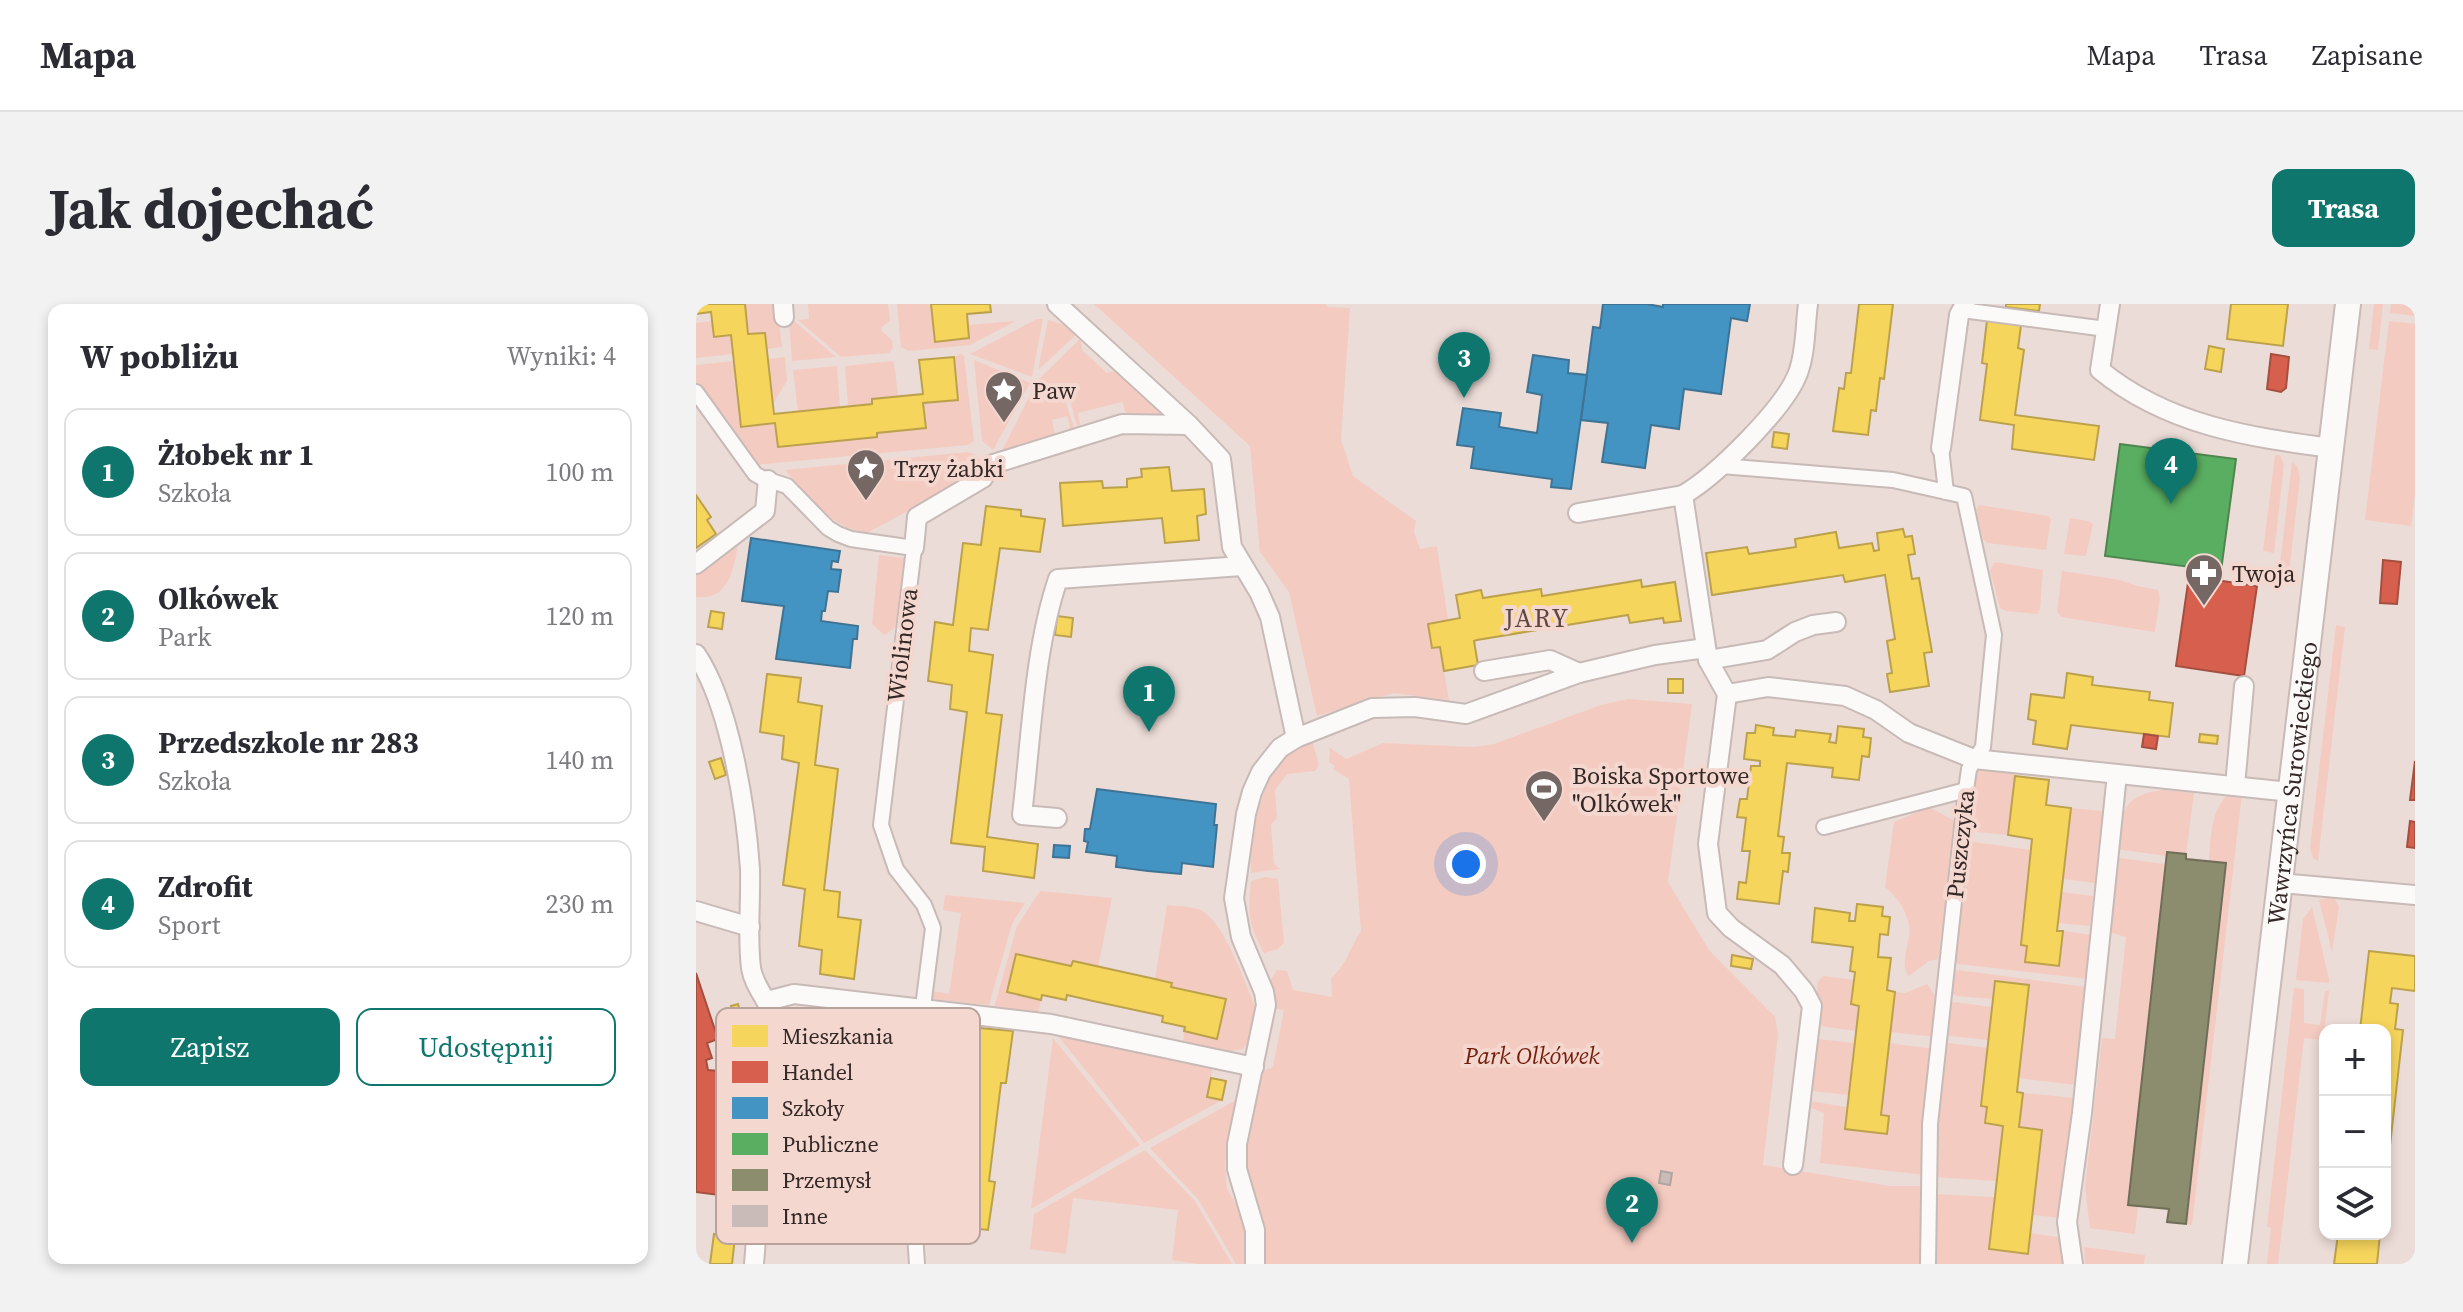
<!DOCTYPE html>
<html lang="pl">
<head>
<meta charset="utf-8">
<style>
	:root { --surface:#fff; --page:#f2f2f3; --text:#2b2b33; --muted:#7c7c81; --line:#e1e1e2; --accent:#0f766e }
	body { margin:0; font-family:"Source Serif 4",serif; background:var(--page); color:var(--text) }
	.controls { position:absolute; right:24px; bottom:24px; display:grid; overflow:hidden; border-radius:16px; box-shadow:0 4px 12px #0003 }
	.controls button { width:72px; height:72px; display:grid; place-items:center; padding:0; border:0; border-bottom:2px solid var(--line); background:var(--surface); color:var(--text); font:40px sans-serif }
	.you { position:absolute; left:770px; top:560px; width:28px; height:28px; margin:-20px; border:6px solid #fff; border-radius:50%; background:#1a73e8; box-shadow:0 0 0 12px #1a73e833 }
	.badge { display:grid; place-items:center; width:52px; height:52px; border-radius:50%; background:var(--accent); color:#fff; font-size:26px; font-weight:700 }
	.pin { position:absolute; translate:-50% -66px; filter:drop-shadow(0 2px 4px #0008) }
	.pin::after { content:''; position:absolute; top:42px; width:28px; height:24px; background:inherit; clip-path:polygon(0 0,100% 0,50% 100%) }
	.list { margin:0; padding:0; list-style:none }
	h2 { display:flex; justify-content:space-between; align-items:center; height:104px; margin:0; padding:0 32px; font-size:34px }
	h2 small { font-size:26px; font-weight:400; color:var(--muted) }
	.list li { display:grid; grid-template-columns:52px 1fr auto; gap:24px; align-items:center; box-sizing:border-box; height:128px; margin:0 16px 16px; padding:0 16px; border:2px solid var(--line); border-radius:16px }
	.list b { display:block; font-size:30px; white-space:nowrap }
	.list p { margin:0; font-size:26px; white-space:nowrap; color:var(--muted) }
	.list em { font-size:26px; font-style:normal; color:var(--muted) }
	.actions { display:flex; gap:16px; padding:24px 32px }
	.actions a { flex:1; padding:18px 0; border:2px solid var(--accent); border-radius:16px; text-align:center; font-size:28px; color:var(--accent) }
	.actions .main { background:var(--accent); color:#fff }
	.icon { flex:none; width:44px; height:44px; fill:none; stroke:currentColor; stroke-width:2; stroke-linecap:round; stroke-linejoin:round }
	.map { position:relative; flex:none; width:1719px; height:960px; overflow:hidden; border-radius:16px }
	header { display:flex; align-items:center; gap:48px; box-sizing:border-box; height:112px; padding:0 40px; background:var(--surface); border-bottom:2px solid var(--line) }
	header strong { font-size:38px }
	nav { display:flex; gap:44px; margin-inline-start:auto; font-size:28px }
	.intro { display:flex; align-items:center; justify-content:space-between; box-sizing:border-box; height:192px; padding:0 48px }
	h1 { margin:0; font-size:56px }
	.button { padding:20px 36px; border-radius:16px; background:var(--accent); color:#fff; font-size:28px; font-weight:700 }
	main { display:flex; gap:48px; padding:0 48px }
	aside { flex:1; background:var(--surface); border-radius:16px; box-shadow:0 4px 12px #0003 }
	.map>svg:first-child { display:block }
</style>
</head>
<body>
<header>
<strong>Mapa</strong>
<nav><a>Mapa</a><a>Trasa</a><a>Zapisane</a></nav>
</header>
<div class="intro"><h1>Jak dojechać</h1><a class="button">Trasa</a></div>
<main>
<aside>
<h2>W pobliżu<small>Wyniki: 4</small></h2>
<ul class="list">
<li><span class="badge">1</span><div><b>Żłobek nr 1</b><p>Szkoła</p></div><em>100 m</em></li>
<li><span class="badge">2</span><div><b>Olkówek</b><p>Park</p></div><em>120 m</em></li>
<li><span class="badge">3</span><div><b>Przedszkole nr 283</b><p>Szkoła</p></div><em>140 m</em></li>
<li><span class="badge">4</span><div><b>Zdrofit</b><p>Sport</p></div><em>230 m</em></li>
</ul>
<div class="actions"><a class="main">Zapisz</a><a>Udostępnij</a></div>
</aside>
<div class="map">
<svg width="1719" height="960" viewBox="0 0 1719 960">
	<rect width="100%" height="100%" fill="#ecdcd7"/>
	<g fill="#f4cbc1">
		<path d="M49,0H81L86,43L71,45L69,29L52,30Z"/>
		<path d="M112,0H192L194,17L186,23V27L196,36L197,44L193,49L145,53L102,16L113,15Z"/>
		<path d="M201,0H235L239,38L273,34L272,21L320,17L274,41L213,47L205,43Z"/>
		<path d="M398,0H629L632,3L654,4L645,135L657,172L720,217L718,228L724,245L741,242L752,316L732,320L736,344L744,343L753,396L698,389L621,412L593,288L564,248L554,142Z"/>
		<path d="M1678,0H1687L1682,46L1673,45Z"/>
		<path d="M1695,0H1719V12L1694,9Z"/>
		<path d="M341,15H347L336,73L274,50Z"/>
		<path d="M97,16L140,53L96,57L93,18Z"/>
		<path d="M352,16L368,21L382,29L342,66Z"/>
		<path d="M16,17L18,33L35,31L37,50L0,54V19Z"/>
		<path d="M1693,17L1719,20V189L1715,222L1669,216Z"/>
		<path d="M385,34L386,46L411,69L423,66L467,109L464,111L431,112L426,98L382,109L384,121L381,122L373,92L342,76Z"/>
		<path d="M265,50L268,52L278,137L272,141L58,161L0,81V61L38,57L45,123L79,119L83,143L181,133V129L229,124L227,99L262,95L258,53Z"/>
		<path d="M89,53L91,77L76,101L72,55Z"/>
		<path d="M278,56L334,79L297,146L286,137Z"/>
		<path d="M196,57L198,58L202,92L176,95V100L152,102L149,62Z"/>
		<path d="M141,62L144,103L102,108L97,66Z"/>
		<path d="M339,81L369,96L378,123L375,127L371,112L356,116L359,131L311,146L307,145Z"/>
		<path d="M272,148L280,151L287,159L279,171L171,229C133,223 113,193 89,166Z"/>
		<path d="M1579,151H1584L1588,161L1578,249L1567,247Z"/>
		<path d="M1596,158L1601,162L1604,174L1593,269L1583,268Z"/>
		<path d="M1283,201L1353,212L1355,215L1350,246L1291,239L1287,235L1280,206Z"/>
		<path d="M1374,214L1392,217L1397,220L1390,252L1368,250Z"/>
		<path d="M43,235C38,262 35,297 0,293V266Z"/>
		<path d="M183,251L208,254L200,323L188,331L176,320Z"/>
		<path d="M1299,258L1347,266L1344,305L1341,310L1310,307L1304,304L1294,266Z"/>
		<path d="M1366,267L1424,276L1441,282L1462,286L1464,294L1459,328L1365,313L1361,307Z"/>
		<path d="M1640,321L1649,323L1622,557L1617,554L1614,544Z"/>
		<path d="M932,395L996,400L972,578L1013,646L1079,713L1082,731L1067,861L1194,882H1229L1223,960H566V916L561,902L542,870L564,768L577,763L588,706L577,704L574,677L581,666L591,667L597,686L636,693L635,674C652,659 653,645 665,627L653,475L637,465L639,462L633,458L634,444L650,455L687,439L778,443L798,440L905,401Z"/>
		<path d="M616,436L623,461L619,467L591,470L579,486L581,514L575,521L578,560L584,565L555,569C553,539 565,474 589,452C596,445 607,441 616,436Z"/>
		<path d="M1285,463L1319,466L1312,531L1272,527L1278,469Z"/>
		<path d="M1466,486L1498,489L1490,550L1471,548L1470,552L1421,545C1426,509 1425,492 1466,486Z"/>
		<path d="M1533,489L1546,490L1496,921L1490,920L1530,560L1513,557C1515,531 1514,508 1533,489Z"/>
		<path d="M1233,503L1259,517L1242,655L1233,657L1213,672C1202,660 1216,637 1213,621C1210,605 1201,593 1189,583L1198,518Z"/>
		<path d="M1375,504L1406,507L1399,579L1367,575Z"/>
		<path d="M1271,537L1335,546L1325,641L1331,642L1329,658L1363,662L1367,627L1397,631L1391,675L1262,660L1259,656Z"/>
		<path d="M1423,554L1469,560L1432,901L1442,902L1439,930L1394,924L1389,884L1406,734L1419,735L1430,633L1416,629L1413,625L1419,558Z"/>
		<path d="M569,573L582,575L588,639L582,645L568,649C552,620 552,610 555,577Z"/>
		<path d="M344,587L416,594L402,663L377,657L375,662L320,650L311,688L345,696L341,712L298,704L321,622Z"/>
		<path d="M1365,588L1397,592L1394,622L1362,619Z"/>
		<path d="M249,591L329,599L316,620L293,701L236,695V687L253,690L265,609L247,606Z"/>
		<path d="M1632,594L1639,595L1643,603L1636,648L1623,596Z"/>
		<path d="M471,601C480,602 493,602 502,605C528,614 550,682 561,707L552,738L547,745L527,748L487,740L488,727L521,735L530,696L475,683V679L459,675Z"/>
		<path d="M1616,603L1633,675V679L1600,676L1607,615Z"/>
		<path d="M1262,666L1390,683L1379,781L1323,774L1333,681L1297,695L1260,692L1255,689L1256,668Z"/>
		<path d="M1127,672L1158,676L1155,700L1163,702L1160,727L1117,721L1122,678Z"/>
		<path d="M1231,680L1242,696L1240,733L1194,728L1199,688L1209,689Z"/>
		<path d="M1598,684L1608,685V719L1624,721L1629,687H1633L1627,736L1608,734L1582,960H1571L1575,924L1571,923Z"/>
		<path d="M1258,698L1296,703L1293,736L1254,732L1251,729L1253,700Z"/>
		<path d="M359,728L517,761L511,793L526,796L448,839Z"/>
		<path d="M357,734L444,841L335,905Z"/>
		<path d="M1122,735L1159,739L1153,791L1115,787Z"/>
		<path d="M1193,739L1238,745L1228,871L1124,859L1128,809L1113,803V797L1151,803L1149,825L1191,830L1193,812L1185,811Z"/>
		<path d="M1253,739L1292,744L1285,802L1291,803L1289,819L1307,822L1300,877L1239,873L1238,828L1250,742Z"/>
		<path d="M1327,789L1379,794L1365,914L1337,911L1346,826L1323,823Z"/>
		<path d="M542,795L529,859L531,885L552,921V960H540L502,895L454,844Z"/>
		<path d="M449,846L499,897L536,960H502L476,956L482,906L377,894L370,950L334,945L338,910Z"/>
		<path d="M1239,890L1299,893L1293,945L1332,950L1334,929L1368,934L1371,960H1239Z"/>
		<path d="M1388,943L1449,951L1448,960H1389Z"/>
	</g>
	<g fill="#f6d55c" stroke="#bca14c" stroke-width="2">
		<path d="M0,0H49L52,30L69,29L78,110L176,100V95L227,90L223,56L258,53L262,96L227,99L230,124L181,129V133L82,143L79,119L45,123L35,31L18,33L15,8L0,10Z"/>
		<path d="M235,0H294L295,8L271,10L273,34L239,38Z"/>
		<path d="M1163,0H1197L1188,75L1184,74L1180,107L1175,106L1172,131L1137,127L1143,84L1148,85L1150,69H1155Z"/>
		<path d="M1310,0H1344L1343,7L1310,3Z"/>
		<path d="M1535,0H1592L1587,42L1531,35Z"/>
		<path d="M1291,16L1325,21L1322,44L1328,46L1319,111L1403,122L1398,156L1316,145L1318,121L1284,116L1291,60L1286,59Z"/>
		<path d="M1513,42L1528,45L1525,68L1509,65Z"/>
		<path d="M1078,128L1093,130L1091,145L1076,143Z"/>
		<path d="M473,163L476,187L508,185L510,210L501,212L503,236L469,239L466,214L367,222L364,179L406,177L407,184L431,183V175L446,173L445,165Z"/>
		<path d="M0,191L15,213L11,216L20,230L0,244Z"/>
		<path d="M290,202L325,206V212L349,215L344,248L304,244L292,326L275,324L273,347L297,351L290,409L306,411L291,533L342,540L338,574L287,567L289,543L255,539L271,408L254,405L256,381L232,377L239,318L257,321L267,239L285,241Z"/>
		<path d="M1207,225L1209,233L1216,232L1219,250L1212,251L1216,275L1223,274L1236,348L1228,349L1233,382L1194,388L1191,370L1196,369L1191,337L1199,335L1189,271L1149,278L1147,271L1016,291L1010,249L1051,243L1053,250L1100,243L1099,235L1140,228L1143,244L1176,239L1178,247L1183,246L1181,229Z"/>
		<path d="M945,276L946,283L979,278L985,317L968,319L967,314L934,319L932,311L781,336L778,337L782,361L748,367L744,343L736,344L732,320L764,314L760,291L785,286L787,294L845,285L846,292Z"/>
		<path d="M15,307L28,309L26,325L12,323Z"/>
		<path d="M361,312L377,314L375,333L359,331Z"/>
		<path d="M1371,369L1397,373L1396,381L1454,388L1453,396L1477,399L1473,433L1375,421L1371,445L1337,440L1340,417L1332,415L1335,390L1368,394Z"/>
		<path d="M71,370L105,374L102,398L126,402L119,461L142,465L128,586L144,588L142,613L165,616L158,675L124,670L126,646L103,642L109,585L87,581L103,459L86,455L88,432L64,428Z"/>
		<rect x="972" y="375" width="15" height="14"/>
		<path d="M1060,421L1078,424L1077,431L1099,433L1100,426L1135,430L1133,438L1140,439L1142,422L1168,425L1167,433L1175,434L1173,453L1166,452L1163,476L1136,473L1137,464L1091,459L1082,532L1088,533L1086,549H1094L1092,568L1087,567L1083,600L1041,595L1043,578L1050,579L1054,547H1046L1050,514L1041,513L1044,495H1051L1055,462H1064V457L1048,455L1051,429H1059Z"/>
		<path d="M1504,430L1522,432L1521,440L1503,438Z"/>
		<path d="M25,454L30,471L19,475L13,458Z"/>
		<path d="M1319,472L1353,476L1350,501L1375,504L1361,627H1367L1363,662L1329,658L1331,642L1325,641L1336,535L1312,531Z"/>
		<path d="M1161,600L1187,603L1186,612L1194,613L1192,631L1184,630L1182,653L1195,654L1191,686L1199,688L1185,811L1193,812L1191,830L1149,825L1163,702L1155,700L1159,668L1154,667L1157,643L1116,638L1119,604L1154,609L1153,617H1159Z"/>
		<path d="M1673,647L1719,652V687L1696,684L1694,699L1702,700L1699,725L1707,726L1689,886V726H1664Z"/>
		<path d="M320,650L375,662L377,657L459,675L476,679L475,683L530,695L521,735L488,727L489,723L466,718L467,712L397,697L371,691L370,696L346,691L345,696L311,688Z"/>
		<path d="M1036,651L1057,655L1055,665L1035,662Z"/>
		<path d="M1299,677L1333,681L1321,788L1327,789L1323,823L1346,826L1332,950L1293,945L1307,822L1289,819L1291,803L1285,802Z"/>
		<path d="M42,700L46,713L40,715L35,702Z"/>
		<path d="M283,724L317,727L310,779H305L293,877L299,878L292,926L258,922L264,874L259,873L271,772H276Z"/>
		<path d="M515,774L530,777L526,796L511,793Z"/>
		<path d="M18,930L39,933L36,960H14Z"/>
		<path d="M1642,930H1684L1681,960H1638Z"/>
	</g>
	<g fill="#d6604d" stroke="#a54f41" stroke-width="2">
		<path d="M1575,50L1593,53L1590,84L1585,88L1571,85Z"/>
		<path d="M1687,256L1705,258L1701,300L1684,299Z"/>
		<path d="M1493,272L1561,282L1548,372L1480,362Z"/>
		<path d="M1448,430L1462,432L1460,445L1446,443Z"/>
		<path d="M1719,457V496H1714Z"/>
		<path d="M1714,517L1719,518V544L1711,543Z"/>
		<path d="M0,669L22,735L11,739L16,754L10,756L12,766L34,768L27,836L34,837L32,860L42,861L38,893L0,888Z"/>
	</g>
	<g fill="#4393c3" stroke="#3e7394" stroke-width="2">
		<path d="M907,0H951L967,3V0H1054L1051,17L1035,14L1025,90L988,85L983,125L955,121L949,164L906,158L912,119L885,116L897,23L904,24Z"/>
		<path d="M837,51L873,56L872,69L891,71L875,185L855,183L856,175L775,164L778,143L761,141L767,104L805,109L803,123L841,129L846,91L831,88Z"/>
		<path d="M55,234L144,247L142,258L136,257L135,265L145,266L142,288L132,287L129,307H126L125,317L162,322L161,335H157L154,364L80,355L88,302L46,297Z"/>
		<path d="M401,485L520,500L518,521H521L517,563L486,559L485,570L452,567L420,563L421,552L390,548L392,538L388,537L389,525H394Z"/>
		<path d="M358,541L374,542L373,554L357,553Z"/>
	</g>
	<path fill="#5aae61" stroke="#4e864f" stroke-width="2" d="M1424,140L1540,155L1525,267L1409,252Z"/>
	<path fill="#8c8c6e" stroke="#716e58" stroke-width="2" d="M1471,548L1490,550V555L1530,559L1490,920L1471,918L1473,905L1432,901Z"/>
	<path fill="#c9bcb8" stroke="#b0a4a0" stroke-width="2" d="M965,867L976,869L974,881L963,879Z"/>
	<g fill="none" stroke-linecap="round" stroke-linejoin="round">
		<g stroke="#c7bab7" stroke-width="18">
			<g id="pedestrian">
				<path d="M1266,6L1410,25"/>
				<path d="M0,88L59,170L66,174L91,182L132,224L142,230L155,235L218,244L185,521L200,565L228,601L237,624L217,782L213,840L221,960"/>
				<path d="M1245,144L1250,188"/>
				<path d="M1025,162L1197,176L1268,192L1298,331L1287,443L1273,465L1270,486L1234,820L1232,960"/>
				<path d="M1128,523L1270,486"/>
			</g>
		</g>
		<g stroke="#c7bab7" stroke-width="22">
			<g id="minor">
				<path d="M87,0L88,13"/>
				<path d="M361,0L493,121L525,155L536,243L563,288L574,313L600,434"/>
				<path d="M1414,0L1404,66C1471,121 1552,133 1635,144"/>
				<path d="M1245,144L1263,11L1269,0"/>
				<path d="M882,209L987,191"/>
				<path d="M218,244L221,213L287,174L294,161L426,120L493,121"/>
				<path d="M0,260L69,207L72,176"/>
				<path d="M0,350C34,400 50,505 54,565C55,598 51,632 55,664C58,683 73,697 78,715L58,960"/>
				<path d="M1012,356L1071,346L1099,328L1117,321L1140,318"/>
				<path d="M788,367L854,356L883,369"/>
				<path d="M1031,390L1072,383L1149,392L1180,406L1213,429L1278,455L1594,488"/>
				<path d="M1539,482L1548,382"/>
				<path d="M361,514L326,511C335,436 338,345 362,275L546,262"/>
				<path d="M1584,579L1719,591"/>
				<path d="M0,607L54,623"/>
				<path d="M71,697L98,690L355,720L558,763"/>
				<path d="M1097,861L1116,702L1108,687L1086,661L1035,624L1021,609L1012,540L1031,390L1012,356L987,191C1020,172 1089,104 1102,69C1110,48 1109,22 1112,0"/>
				<path d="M559,960V926L541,865V840L570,701L568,688L545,633L538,594L550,510L556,488L565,468L584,444L600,434L676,404L719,403L770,410L883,369L959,351L1010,344"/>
				<path d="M1377,960L1371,918L1386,809L1421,470"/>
			</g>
		</g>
		<g stroke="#c7bab7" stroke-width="28">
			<g id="tertiary">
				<path id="s1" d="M1539,960L1652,0"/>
			</g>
		</g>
		<use href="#pedestrian" stroke="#fcfaf9" stroke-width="14"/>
		<use href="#minor" stroke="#fcfaf9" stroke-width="18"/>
		<use href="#tertiary" stroke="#fcfaf9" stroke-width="24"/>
	</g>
	<defs>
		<g id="sight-pin" transform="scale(2)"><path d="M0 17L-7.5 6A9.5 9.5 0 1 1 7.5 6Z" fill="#746764" stroke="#f4d7cf"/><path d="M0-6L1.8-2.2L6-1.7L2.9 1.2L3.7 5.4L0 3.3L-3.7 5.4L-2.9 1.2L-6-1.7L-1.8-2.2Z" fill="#fff"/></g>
		<g id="pharmacy-pin" transform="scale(2)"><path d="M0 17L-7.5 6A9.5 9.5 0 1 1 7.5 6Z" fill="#746764" stroke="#f4d7cf"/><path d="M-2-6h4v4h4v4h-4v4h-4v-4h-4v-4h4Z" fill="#fff"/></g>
		<g id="stadium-pin" transform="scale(2)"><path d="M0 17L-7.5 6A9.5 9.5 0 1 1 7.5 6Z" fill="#746764" stroke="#f4d7cf"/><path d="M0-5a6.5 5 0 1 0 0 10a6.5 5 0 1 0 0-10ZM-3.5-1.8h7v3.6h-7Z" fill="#fff"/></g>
	</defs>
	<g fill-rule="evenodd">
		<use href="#sight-pin" x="308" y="86"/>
		<use href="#sight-pin" x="170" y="164"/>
		<use href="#pharmacy-pin" x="1508" y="269"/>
		<use href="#stadium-pin" x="848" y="485"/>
	</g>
	<g text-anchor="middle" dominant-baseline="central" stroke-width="8" stroke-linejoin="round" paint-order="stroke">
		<g font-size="24" fill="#332826" stroke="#f4d7cf" text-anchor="start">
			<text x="336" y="86">Paw</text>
			<text x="198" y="164">Trzy żabki</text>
			<text x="1536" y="269">Twoja</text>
			<text x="876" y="471">Boiska Sportowe<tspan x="876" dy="28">"Olkówek"</tspan></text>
		</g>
		<g font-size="24" fill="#332826" stroke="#f4d7cf">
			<text transform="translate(206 341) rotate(-83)">Wiolinowa</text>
			<text stroke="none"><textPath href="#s1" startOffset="484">Wawrzyńca Surowieckiego</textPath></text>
			<text transform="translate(1264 540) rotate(-84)">Puszczyka</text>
		</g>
		<g font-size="24" font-style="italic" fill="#751e0b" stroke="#f4d7cf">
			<text x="836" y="751">Park Olkówek</text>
		</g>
		<g font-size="26" letter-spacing="2" fill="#5f4741" stroke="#f4d7cf">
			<text x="841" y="314">JARY</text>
		</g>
	</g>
	<rect x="20" y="704" width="264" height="236" rx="12" fill="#f4d7cf" stroke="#baa29c" stroke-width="2"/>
	<rect x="36" y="721" width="36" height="22" fill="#f6d55c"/>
	<rect x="36" y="757" width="36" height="22" fill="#d6604d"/>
	<rect x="36" y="793" width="36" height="22" fill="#4393c3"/>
	<rect x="36" y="829" width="36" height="22" fill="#5aae61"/>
	<rect x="36" y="865" width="36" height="22" fill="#8c8c6e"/>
	<rect x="36" y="901" width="36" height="22" fill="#c9bcb8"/>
	<g font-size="22" fill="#332826">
		<text x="86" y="740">Mieszkania</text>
		<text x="86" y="776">Handel</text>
		<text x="86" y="812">Szkoły</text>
		<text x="86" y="848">Publiczne</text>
		<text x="86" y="884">Przemysł</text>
		<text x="86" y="920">Inne</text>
	</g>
</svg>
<div class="controls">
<button>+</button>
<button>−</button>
<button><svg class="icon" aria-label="layers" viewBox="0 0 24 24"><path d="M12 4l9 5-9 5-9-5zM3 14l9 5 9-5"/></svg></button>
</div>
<div class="you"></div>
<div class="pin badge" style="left:453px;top:428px">1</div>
<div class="pin badge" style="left:936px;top:939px">2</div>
<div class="pin badge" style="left:768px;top:94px">3</div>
<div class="pin badge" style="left:1475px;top:200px">4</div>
</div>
</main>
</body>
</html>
